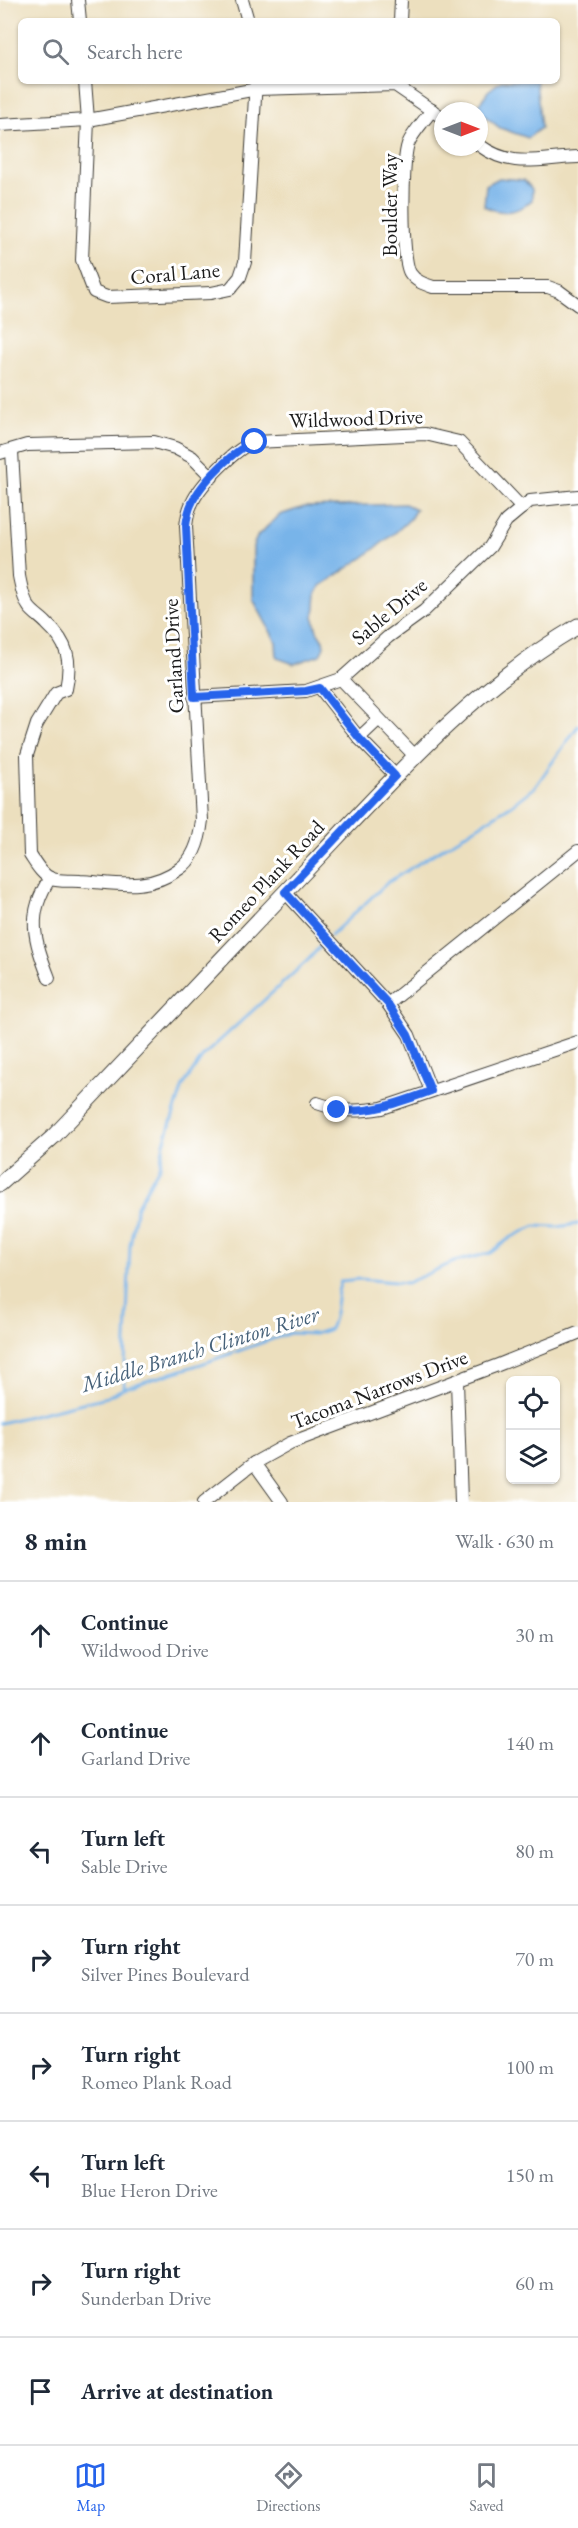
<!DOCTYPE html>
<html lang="en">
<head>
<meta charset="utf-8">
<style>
	:root { --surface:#fff; --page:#f6f6f7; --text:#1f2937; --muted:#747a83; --line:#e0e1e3; --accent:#2563eb }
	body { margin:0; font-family:"EB Garamond",serif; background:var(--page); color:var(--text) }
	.controls { position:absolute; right:18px; bottom:18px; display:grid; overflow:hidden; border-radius:9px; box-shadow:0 2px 4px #0004 }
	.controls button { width:54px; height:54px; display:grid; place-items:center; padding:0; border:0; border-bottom:2px solid var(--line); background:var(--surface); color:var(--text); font:30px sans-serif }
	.compass { position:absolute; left:434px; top:102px; width:54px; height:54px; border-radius:50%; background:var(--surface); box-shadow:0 2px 4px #0004; rotate:90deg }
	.stop { position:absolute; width:18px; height:18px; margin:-14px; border:4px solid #2563eb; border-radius:50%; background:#fff }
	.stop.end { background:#2563eb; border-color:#fff; box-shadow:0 2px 6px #0008 }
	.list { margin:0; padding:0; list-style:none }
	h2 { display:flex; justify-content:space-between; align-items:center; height:78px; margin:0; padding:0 24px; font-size:26px }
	h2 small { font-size:20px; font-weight:400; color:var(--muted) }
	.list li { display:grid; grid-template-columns:39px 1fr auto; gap:18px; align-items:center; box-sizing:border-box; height:108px; padding:0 24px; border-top:2px solid var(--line) }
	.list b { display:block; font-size:22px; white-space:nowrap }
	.list p { margin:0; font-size:20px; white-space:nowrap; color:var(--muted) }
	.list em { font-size:20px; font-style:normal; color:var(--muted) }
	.icon { flex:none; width:33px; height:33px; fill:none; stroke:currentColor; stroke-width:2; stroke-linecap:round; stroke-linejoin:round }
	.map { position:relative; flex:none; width:578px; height:1502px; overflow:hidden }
	.search { position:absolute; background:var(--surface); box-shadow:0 2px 4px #0004; left:18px; right:18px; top:18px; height:66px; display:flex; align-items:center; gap:15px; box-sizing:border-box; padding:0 21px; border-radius:9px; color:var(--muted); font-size:22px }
	.sheet { height:942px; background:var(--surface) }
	nav { display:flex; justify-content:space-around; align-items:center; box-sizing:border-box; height:84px; border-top:2px solid var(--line); background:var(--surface); font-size:16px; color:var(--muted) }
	nav a { display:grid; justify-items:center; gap:3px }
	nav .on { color:var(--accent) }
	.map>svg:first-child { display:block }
</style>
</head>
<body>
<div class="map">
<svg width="578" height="1502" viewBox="0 0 578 1502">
	<rect width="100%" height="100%" fill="#fff"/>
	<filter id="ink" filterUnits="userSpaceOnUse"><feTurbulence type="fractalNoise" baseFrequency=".0167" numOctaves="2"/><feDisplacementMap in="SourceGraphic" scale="12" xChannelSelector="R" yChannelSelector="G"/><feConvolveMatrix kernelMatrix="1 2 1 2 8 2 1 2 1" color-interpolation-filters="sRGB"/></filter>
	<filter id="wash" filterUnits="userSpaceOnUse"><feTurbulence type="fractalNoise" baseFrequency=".008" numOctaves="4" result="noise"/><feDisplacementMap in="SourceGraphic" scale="24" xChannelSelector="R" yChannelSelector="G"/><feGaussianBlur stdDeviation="1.35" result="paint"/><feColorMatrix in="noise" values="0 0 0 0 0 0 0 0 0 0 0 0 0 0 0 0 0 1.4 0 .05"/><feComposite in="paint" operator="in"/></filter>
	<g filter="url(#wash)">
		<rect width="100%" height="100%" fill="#ecdfbe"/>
		<g fill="#78b4e9" stroke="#4a6882" stroke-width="1.5">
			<path d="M501,81H536L541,128L528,138L500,128L476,109L488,91Z"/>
			<path d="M499,178L524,180L532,189V200C518,213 501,215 484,206L486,185Z"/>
			<path d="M405,504L416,509L410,519L396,532L364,557L321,586L316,593L314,619L317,631L323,640L324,646L320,655L294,664L277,658L276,642L253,599V546L258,535L280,515L304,507Z"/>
		</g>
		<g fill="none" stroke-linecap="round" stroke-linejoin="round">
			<g stroke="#78b4e9" stroke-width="3">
				<path d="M331,935L387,883L512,805L535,787L578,726"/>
				<path d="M124,1388L130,1245L137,1206L160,1165L164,1143L183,1086L203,1056L308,960L326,940"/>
				<path d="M0,1423L107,1397L124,1388L201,1364L290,1333L315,1334L330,1329C339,1310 334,1300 341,1281L360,1279L407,1283L454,1262L490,1253L510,1238L535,1226L557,1227L578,1224"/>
			</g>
		</g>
	</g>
	<g filter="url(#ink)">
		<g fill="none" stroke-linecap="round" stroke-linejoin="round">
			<g stroke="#3b3934" stroke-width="14">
				<g id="minor">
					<path d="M78,0L80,21"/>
					<path d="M242,0L248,21"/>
					<path d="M400,21L401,0"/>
					<path d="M85,81L88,120L82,260L94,292L107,297L211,293L230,289L240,277L245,262L256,81"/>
					<path d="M432,110C425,120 413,132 408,144C402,161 401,258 410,273C415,281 424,284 433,287H548L559,291L578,305"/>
					<path d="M0,125L88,120L257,89L395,85L443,118"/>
					<path d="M479,145C513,170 540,158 578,157"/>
					<path d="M12,451L19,576C21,586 23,599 29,607C34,614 42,618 47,624C68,643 72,661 66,689L56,693L37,724L27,755L30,855C36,864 42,875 52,879C61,882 71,880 80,881C116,883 147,892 179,869C195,859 200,838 202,820L186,526C187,518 188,510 192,503C200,485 236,447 255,442L425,434L459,442L522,508"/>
					<path d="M0,453L27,445L154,442L175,448L192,457L212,477"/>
					<path d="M341,679L414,755"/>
					<path d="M320,688L359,738L395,775"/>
					<path d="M194,697L306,691L341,679L388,637L424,611L490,547L506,521L530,501L578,496"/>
					<path d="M359,738L378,720"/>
					<path d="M285,892L388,1004L409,1035L431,1091"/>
					<path d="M49,978C34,939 26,915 50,878"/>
					<path d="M388,1004L578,851"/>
					<path d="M317,1103C343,1112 356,1112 382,1108L578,1042"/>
					<path d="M457,1381L461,1502"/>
					<path d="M254,1463L282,1502"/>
					<path d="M204,1502L254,1463L290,1443L498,1365L578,1333"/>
				</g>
			</g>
			<g stroke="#3b3934" stroke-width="17">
				<path id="tertiary" d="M0,1184L53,1137C140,1046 226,955 312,864C394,777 474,687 578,626"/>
			</g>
			<use href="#minor" stroke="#fff" stroke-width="12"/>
			<use href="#tertiary" stroke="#fff" stroke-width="15"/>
		</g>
	</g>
	<g fill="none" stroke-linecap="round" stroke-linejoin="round" filter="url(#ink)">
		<path stroke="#2563eb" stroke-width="8" d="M255,442C236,447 200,484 192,503C188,510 187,518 186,526L194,697L306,691L320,688L359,738L395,776L285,892L388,1004L408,1035L431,1091C400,1102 371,1114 337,1110"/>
	</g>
	<g text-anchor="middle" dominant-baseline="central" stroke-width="6" stroke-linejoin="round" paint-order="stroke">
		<g font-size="21" fill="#1c1c1c" stroke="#fff">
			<text transform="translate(389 205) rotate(-90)">Boulder Way</text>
			<text transform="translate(175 273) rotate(-5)">Coral Lane</text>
			<text transform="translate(356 418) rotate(-2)">Wildwood Drive</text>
			<text transform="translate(389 611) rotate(-40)">Sable Drive</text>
			<text transform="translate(173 656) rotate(-93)">Garland Drive</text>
			<text transform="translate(266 881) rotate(-47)">Romeo Plank Road</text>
			<text transform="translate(379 1389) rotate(-21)">Tacoma Narrows Drive</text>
		</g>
		<g font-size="22" font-style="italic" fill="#456078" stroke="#fff">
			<text transform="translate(200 1349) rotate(-17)">Middle Branch Clinton River</text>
		</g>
	</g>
</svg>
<div class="controls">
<button><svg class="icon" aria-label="locate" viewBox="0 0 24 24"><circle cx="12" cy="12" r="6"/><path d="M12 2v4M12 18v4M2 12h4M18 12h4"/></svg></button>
<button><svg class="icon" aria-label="layers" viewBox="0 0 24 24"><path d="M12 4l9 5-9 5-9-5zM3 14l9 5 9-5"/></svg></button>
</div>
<svg class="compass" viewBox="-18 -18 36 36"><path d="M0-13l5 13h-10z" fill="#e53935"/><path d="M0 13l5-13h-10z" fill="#747a83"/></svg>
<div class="stop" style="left:255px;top:442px"></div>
<div class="stop end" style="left:337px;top:1110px"></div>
<div class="search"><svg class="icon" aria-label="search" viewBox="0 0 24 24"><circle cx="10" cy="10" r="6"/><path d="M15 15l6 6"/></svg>Search here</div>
</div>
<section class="sheet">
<h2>8 min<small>Walk · 630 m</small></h2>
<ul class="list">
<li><svg class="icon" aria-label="ahead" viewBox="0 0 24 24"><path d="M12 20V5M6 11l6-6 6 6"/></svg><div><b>Continue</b><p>Wildwood Drive</p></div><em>30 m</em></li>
<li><svg class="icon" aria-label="ahead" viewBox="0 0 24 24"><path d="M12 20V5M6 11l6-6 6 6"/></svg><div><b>Continue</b><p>Garland Drive</p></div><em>140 m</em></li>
<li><svg class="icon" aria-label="left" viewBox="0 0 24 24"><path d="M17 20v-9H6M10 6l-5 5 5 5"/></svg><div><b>Turn left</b><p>Sable Drive</p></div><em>80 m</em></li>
<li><svg class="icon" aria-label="right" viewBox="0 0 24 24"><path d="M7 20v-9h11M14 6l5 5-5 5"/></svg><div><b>Turn right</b><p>Silver Pines Boulevard</p></div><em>70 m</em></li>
<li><svg class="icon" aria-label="right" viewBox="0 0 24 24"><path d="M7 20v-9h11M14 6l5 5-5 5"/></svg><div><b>Turn right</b><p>Romeo Plank Road</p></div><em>100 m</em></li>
<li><svg class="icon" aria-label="left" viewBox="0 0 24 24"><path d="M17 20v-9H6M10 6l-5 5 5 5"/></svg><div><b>Turn left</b><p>Blue Heron Drive</p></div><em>150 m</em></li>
<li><svg class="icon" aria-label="right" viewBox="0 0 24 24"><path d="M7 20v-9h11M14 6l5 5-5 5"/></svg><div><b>Turn right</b><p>Sunderban Drive</p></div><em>60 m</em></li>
<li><svg class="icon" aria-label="arrive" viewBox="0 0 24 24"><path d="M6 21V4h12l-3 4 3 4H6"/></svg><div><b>Arrive at destination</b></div></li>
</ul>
</section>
<nav>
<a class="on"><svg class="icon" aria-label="map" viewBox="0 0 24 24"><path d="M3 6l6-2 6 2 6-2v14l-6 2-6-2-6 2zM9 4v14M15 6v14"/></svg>Map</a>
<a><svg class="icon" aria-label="directions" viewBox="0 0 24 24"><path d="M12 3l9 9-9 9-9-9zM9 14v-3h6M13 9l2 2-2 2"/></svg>Directions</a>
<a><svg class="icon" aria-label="saved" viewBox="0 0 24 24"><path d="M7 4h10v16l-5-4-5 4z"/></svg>Saved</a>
</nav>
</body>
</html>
